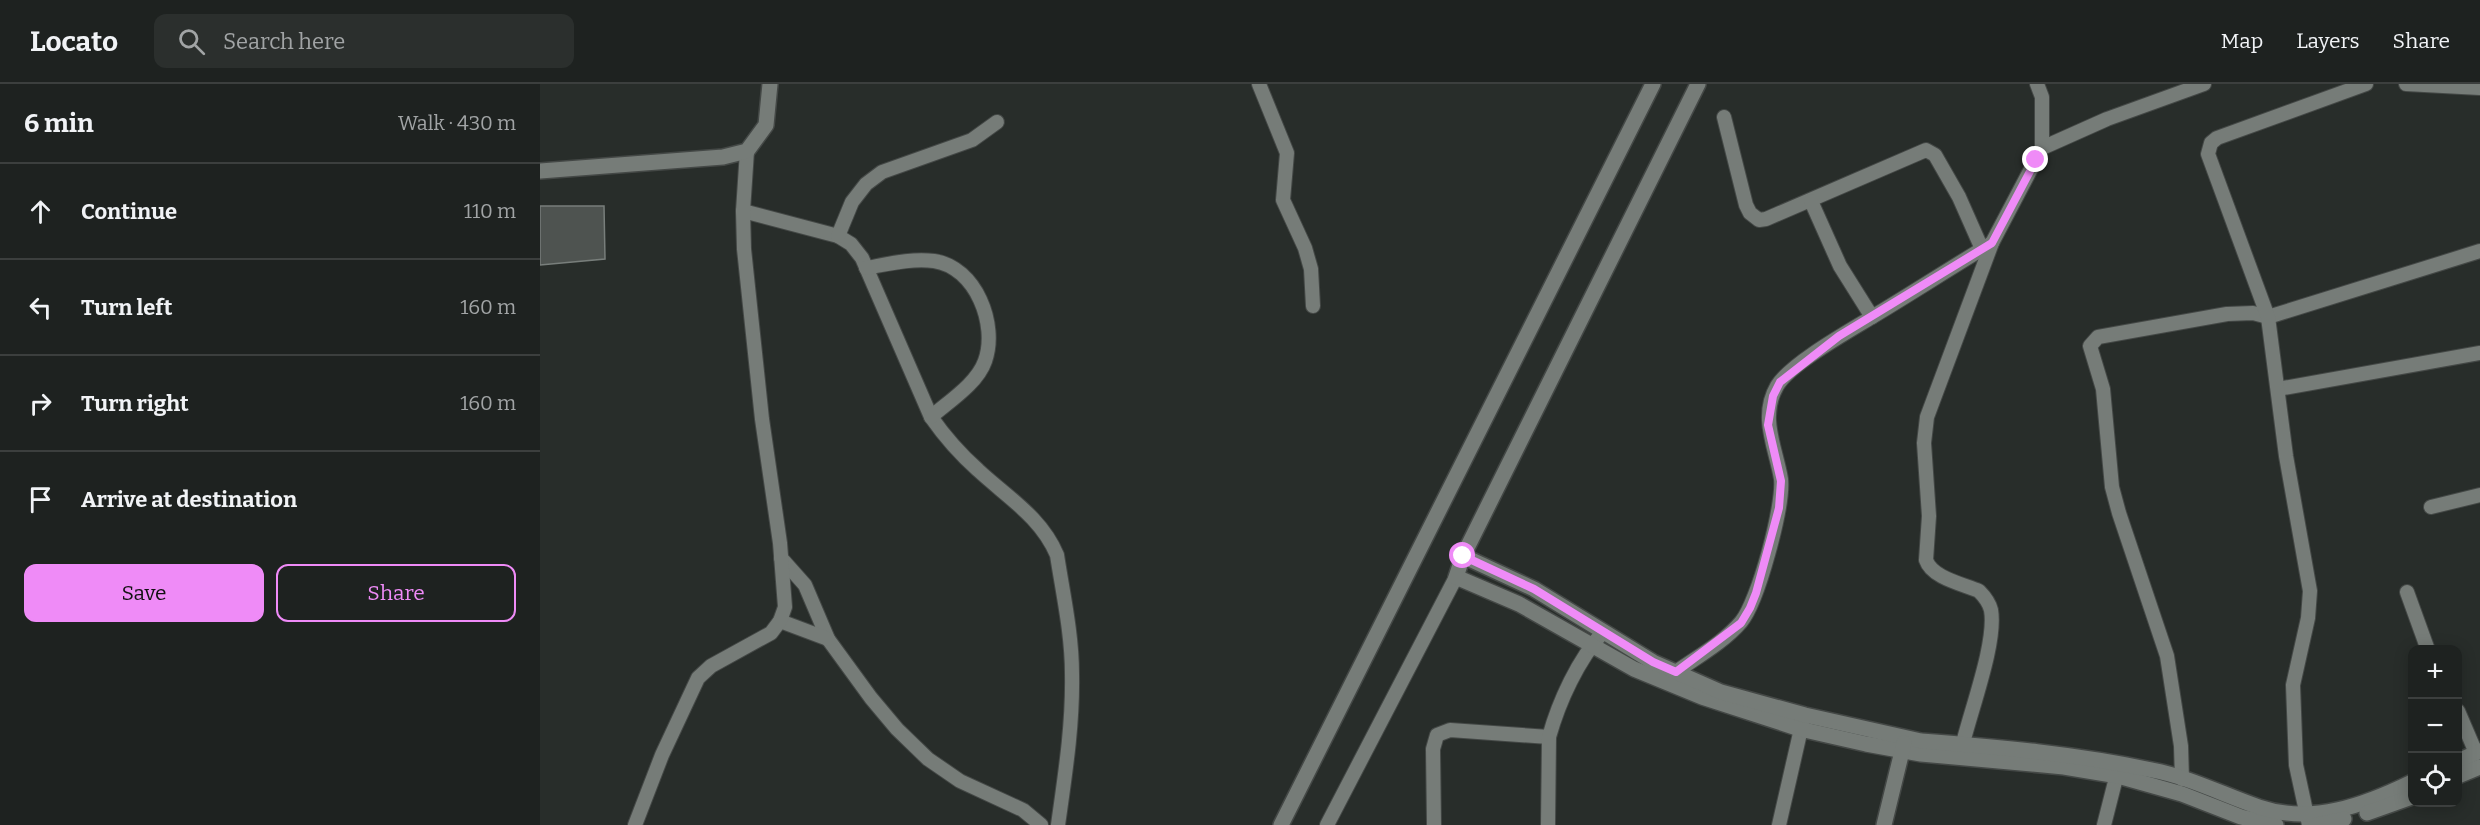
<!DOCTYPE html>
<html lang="en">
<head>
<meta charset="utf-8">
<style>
	:root { --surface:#1e2220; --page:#2b2f2d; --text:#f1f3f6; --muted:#a1a4a5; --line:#3c3f3e; --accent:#ef8bf7 }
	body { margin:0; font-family:Bitter,serif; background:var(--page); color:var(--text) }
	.controls { position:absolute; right:18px; bottom:18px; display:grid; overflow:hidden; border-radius:12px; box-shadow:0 3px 15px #0003 }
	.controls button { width:54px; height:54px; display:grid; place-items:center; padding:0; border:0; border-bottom:2px solid var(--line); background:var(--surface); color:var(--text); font:30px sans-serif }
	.stop { position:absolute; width:18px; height:18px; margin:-14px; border:4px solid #ef8bf7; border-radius:50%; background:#fff }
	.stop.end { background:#ef8bf7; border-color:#fff; box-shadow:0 2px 6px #0008 }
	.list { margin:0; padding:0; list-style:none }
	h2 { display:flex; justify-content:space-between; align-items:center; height:78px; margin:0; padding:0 24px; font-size:26px }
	h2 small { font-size:20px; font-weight:400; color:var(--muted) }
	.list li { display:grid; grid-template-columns:39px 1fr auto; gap:18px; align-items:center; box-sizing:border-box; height:96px; padding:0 24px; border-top:2px solid var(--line) }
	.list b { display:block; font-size:22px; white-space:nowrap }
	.list em { font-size:20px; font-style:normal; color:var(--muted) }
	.actions { display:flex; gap:12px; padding:18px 24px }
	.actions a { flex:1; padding:14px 0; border:2px solid var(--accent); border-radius:12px; text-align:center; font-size:21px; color:var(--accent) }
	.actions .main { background:var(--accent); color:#111 }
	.icon { flex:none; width:33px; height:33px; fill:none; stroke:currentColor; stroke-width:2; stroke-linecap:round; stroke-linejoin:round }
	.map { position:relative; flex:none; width:1940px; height:741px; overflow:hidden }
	header { display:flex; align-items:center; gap:36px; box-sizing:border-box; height:84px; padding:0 30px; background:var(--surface); border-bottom:2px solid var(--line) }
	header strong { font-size:28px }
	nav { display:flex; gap:33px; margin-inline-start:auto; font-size:21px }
	.search { width:420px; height:54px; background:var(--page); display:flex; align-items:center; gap:15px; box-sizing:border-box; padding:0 21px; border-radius:12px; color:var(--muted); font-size:22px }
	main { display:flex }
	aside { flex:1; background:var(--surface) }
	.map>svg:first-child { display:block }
</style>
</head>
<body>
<header>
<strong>Locato</strong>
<div class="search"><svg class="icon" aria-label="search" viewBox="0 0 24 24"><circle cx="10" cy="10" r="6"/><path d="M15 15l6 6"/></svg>Search here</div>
<nav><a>Map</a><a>Layers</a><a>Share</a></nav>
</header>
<main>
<aside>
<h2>6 min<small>Walk · 430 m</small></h2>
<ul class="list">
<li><svg class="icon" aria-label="ahead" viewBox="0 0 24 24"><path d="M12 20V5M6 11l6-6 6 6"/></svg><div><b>Continue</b></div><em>110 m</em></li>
<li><svg class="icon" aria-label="left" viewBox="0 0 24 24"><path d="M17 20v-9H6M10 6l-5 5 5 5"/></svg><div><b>Turn left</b></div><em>160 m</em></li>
<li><svg class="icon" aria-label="right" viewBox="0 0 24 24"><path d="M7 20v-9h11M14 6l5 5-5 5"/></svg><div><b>Turn right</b></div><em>160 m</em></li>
<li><svg class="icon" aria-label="arrive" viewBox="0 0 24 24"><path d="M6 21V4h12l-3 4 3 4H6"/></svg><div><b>Arrive at destination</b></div></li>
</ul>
<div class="actions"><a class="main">Save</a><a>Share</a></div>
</aside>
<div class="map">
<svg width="1940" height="741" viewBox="0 0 1940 741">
	<rect width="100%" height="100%" fill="#282d2a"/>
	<path fill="#4e5350" stroke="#787e7b" stroke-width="1.5" d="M0,122H64L65,175L0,181Z"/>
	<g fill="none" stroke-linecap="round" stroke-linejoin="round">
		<g stroke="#444846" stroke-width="16">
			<g id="minor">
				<path d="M719,0L747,69L743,116L765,164L771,185L773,222"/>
				<path d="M1866,0L1940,4"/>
				<path d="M1184,33L1206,121L1210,129L1219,136L1226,135L1386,66L1395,71L1419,113L1442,165"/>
				<path d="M1502,64L1567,35L1664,0"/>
				<path d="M1271,117L1300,182L1332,233"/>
				<path d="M203,127L298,152L311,160L322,174L391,333C405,353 420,370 438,386C467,413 501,433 517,471C523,510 532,550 532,590C533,641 525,691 518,741"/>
				<path d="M298,152L312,118L326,100L342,88L432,56L457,38"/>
				<path d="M326,184C348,180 372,174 394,177C436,183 458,241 445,277C437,300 408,318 391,333"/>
				<path d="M1738,305L1940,269"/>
				<path d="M1891,423L1940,411"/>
				<path d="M241,474L265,501L288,555L331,614L357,645L388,675L420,697L483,726L501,741"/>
				<path d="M1867,508L1888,566"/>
				<path d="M240,537L288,555"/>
				<path d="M1136,588C1157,573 1184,558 1201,538C1218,518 1244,421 1241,395C1236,364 1219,333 1237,302C1250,280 1309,247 1332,233C1372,209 1412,183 1452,159"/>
				<path d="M1918,627L1936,669"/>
				<path d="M1420,671C1428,633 1457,560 1451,526C1449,518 1444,512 1439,507C1423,500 1392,494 1386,476L1389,432L1384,359L1387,333L1452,159L1502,64V13L1497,0"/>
				<path d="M1642,695L1641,662L1627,572L1579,429L1572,403L1563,305L1550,262L1558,253L1687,230L1713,229L1728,233L1940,167"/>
				<path d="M95,741L122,671L158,594L171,582L231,549L240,537L245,523L240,459L222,335L204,165L203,127L207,67"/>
				<path d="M787,741L916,493"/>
				<path d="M894,741L893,665L897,651L910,646L1009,653"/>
				<path d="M1008,741L1009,653C1019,617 1038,576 1063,548"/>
				<path d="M1239,741L1263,636"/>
				<path d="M1564,741L1579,682"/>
				<path d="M1769,741L1756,681L1753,601L1768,534L1770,507L1746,372L1728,233L1668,70L1671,59L1677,54L1826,0"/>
			</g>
		</g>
		<g stroke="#444846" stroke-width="18">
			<g id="tertiary">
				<path d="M1158,0L923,472L916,493L979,520L1094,585L1162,613L1260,645L1326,660L1381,670L1524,683L1578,692L1642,710L1701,733L1736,741"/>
				<path d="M0,87L183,73L207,67L226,41L230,0"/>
				<path d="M923,472L994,505L1113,578L1181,608L1265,631L1381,657C1459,663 1536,670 1612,686C1649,693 1684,711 1719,723C1772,741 1825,721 1872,698"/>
				<path d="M1918,677L1940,667"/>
				<path d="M1918,692L1940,683"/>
				<path d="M1827,729L1872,713"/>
				<path d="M741,741L1113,0"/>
				<path d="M1344,741L1364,659"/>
				<path d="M1776,741L1804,735"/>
			</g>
		</g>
		<use href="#minor" stroke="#767c78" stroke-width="14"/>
		<use href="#tertiary" stroke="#767c78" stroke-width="15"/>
	</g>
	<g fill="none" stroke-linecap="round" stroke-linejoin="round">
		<path stroke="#ef8bf7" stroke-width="8" d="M923,472L994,505L1113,578L1136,588L1201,539L1210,524L1216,509L1239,424L1241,397L1228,341L1233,312L1240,298L1299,252L1452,159L1496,76"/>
	</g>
</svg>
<div class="controls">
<button>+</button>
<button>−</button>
<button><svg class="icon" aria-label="locate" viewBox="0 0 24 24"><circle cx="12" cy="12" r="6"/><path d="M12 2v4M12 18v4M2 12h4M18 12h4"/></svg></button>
</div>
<div class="stop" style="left:923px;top:472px"></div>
<div class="stop end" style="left:1496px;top:76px"></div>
</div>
</main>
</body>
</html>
